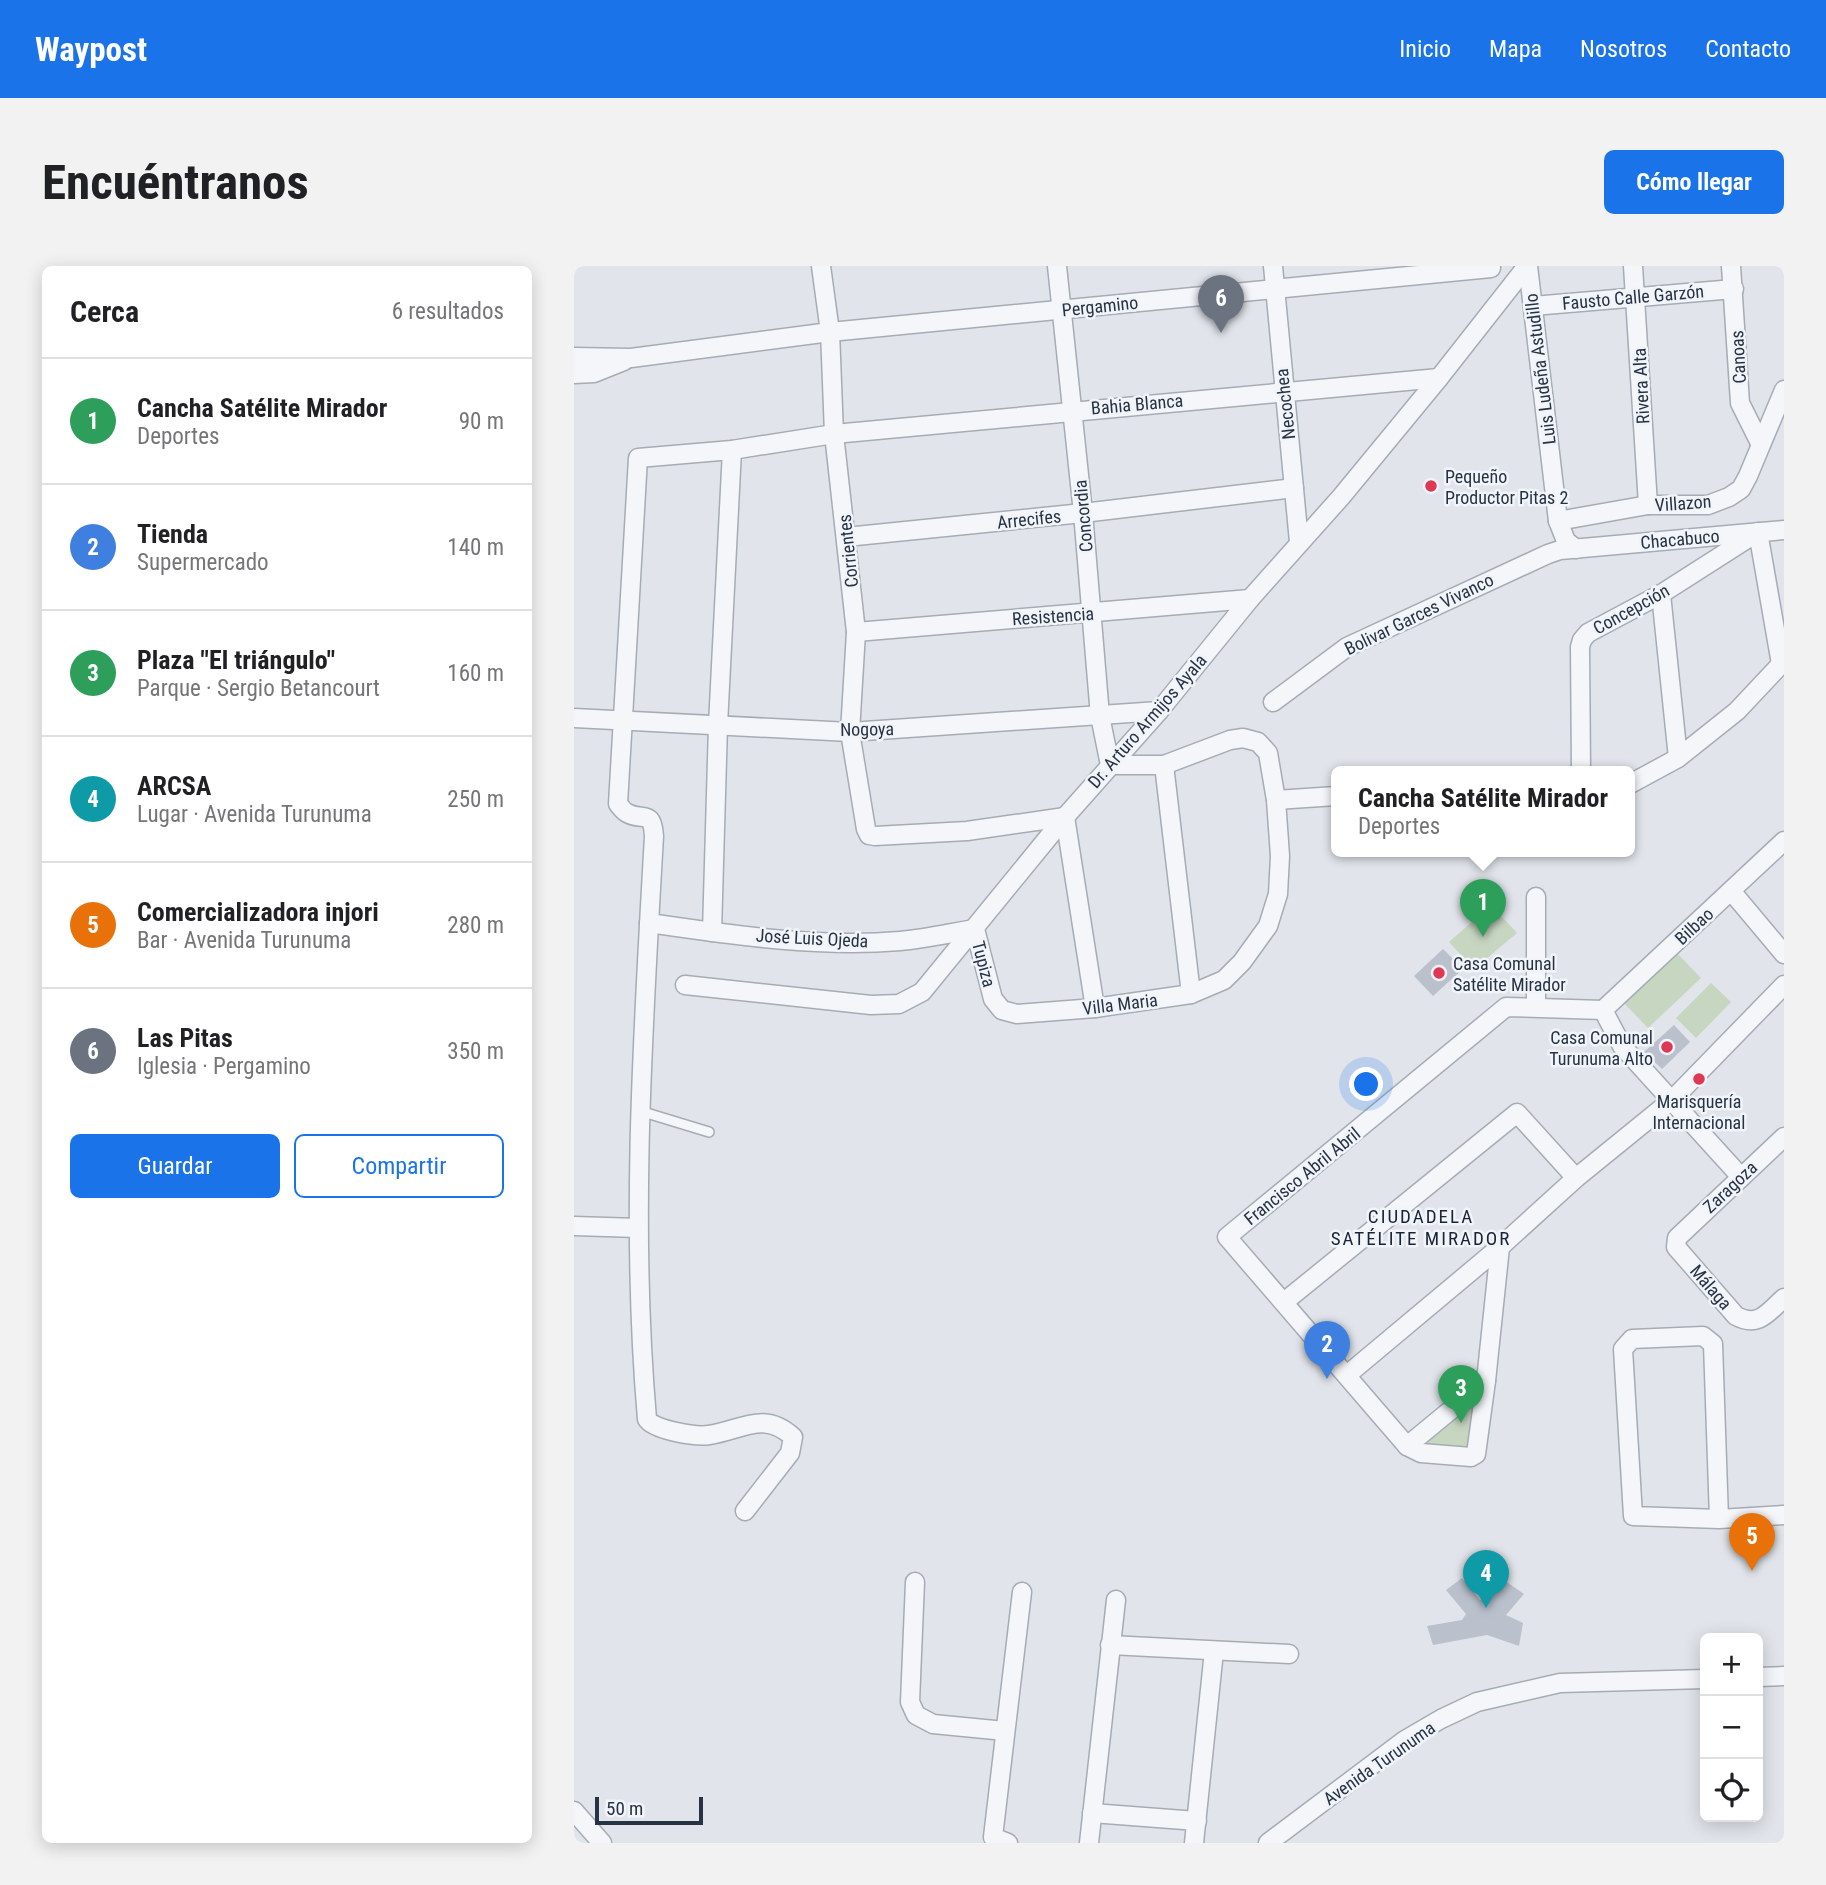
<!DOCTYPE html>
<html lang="es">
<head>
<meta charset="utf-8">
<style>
	:root { --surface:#fff; --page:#f2f2f2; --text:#202124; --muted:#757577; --line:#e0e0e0; --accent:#1a73e8 }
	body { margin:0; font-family:"Roboto Condensed",sans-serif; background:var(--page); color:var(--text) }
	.controls { position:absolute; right:21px; bottom:21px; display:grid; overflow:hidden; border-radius:10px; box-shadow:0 4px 18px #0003 }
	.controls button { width:63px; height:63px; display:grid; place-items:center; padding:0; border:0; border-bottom:2px solid var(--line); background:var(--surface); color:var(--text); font:35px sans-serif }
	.scale { position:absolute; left:21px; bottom:18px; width:108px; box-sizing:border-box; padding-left:7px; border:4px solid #273345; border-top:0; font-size:19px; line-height:24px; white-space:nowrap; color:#273345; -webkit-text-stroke:5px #f1f4f8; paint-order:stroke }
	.you { position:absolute; left:793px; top:819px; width:24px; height:24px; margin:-18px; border:5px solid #fff; border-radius:50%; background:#1a73e8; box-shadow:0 0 0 10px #1a73e833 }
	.badge { display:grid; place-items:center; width:46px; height:46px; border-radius:50%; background:var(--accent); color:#fff; font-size:23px; font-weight:700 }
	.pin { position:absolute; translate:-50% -58px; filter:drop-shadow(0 2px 4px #0008) }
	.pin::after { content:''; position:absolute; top:37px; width:24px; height:21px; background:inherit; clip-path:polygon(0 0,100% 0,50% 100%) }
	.popup { position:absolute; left:757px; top:500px; width:304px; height:91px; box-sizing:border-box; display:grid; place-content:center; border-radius:10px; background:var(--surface); filter:drop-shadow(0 2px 5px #0005); font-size:23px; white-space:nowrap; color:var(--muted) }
	.popup b { font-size:26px; color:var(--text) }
	.popup::after { content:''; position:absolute; left:50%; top:100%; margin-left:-14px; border:14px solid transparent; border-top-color:var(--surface) }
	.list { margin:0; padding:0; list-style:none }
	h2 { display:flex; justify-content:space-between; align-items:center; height:91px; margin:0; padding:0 28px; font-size:30px }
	h2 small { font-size:23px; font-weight:400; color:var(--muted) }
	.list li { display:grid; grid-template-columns:46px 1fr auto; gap:21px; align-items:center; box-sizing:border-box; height:126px; padding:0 28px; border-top:2px solid var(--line) }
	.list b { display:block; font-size:26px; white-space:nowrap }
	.list p { margin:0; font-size:23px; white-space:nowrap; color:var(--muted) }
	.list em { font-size:23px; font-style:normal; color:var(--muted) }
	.actions { display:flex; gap:14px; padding:21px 28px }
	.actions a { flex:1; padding:16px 0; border:2px solid var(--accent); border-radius:10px; text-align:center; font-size:24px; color:var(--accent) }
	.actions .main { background:var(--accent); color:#fff }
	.icon { flex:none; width:38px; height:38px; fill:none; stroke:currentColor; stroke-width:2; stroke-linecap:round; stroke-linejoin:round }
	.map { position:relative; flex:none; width:1210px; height:1577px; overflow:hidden; border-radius:10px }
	header { display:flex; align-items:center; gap:42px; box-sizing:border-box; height:98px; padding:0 35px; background:var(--accent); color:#fff }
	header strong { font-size:33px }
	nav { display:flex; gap:38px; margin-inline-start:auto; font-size:24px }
	.intro { display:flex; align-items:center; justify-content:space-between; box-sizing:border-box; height:168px; padding:0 42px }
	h1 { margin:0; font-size:49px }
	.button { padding:18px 32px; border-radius:10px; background:var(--accent); color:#fff; font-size:24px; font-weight:700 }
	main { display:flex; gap:42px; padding:0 42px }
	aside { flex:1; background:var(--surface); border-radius:10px; box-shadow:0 4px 18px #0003 }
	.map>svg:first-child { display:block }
</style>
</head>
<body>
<header>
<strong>Waypost</strong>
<nav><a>Inicio</a><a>Mapa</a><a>Nosotros</a><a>Contacto</a></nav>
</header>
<div class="intro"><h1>Encuéntranos</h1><a class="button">Cómo llegar</a></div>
<main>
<aside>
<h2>Cerca<small>6 resultados</small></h2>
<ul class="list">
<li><span class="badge" style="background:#2e9e5b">1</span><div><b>Cancha Satélite Mirador</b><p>Deportes</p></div><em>90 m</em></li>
<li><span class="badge" style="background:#3f7fe0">2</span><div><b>Tienda</b><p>Supermercado</p></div><em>140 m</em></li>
<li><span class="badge" style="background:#2e9e5b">3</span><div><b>Plaza &quot;El triángulo&quot;</b><p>Parque · Sergio Betancourt</p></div><em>160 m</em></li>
<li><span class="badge" style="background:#0f9aa8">4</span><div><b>ARCSA</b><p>Lugar · Avenida Turunuma</p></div><em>250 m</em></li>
<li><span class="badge" style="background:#e8710a">5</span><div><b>Comercializadora injori</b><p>Bar · Avenida Turunuma</p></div><em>280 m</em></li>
<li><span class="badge" style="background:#6b7280">6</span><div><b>Las Pitas</b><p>Iglesia · Pergamino</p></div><em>350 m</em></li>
</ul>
<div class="actions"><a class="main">Guardar</a><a>Compartir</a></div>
</aside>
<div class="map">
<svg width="1210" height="1577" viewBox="0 0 1210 1577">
	<rect width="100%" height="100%" fill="#e1e5eb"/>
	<g fill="#c7d6c1">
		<path d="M917,639L943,667L900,703L875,676Z"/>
		<path d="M1100,684L1127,712L1074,762L1047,734Z"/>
		<path d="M1137,717L1157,736L1122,772L1102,752Z"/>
		<path d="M902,1136L895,1185L848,1178Z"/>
	</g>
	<g fill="#bac1cc">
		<path d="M869,683L889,703L859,730L840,710Z"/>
		<path d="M1100,759L1116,776L1088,803L1070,786Z"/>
		<path d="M888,1312L906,1334L914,1335L927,1312L950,1328L932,1349L949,1357L945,1380L913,1369L859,1379L853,1360L888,1354L892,1348L872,1324Z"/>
	</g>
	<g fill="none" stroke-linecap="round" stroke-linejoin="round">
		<g stroke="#a5acb6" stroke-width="12">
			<path id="service" d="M66,845L135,866"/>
		</g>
		<g stroke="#a5acb6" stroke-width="21">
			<g id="minor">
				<path d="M247,0L256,66L260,168L282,366L276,466L292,563L295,569L301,570L393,565L491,551L521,742"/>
				<path d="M699,0L725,276"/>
				<path d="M954,0L984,255L992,275L1002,283"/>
				<path d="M1059,0L1074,239"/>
				<path d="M1157,0L1166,137L1186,177"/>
				<path d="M959,40L1160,23"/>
				<path d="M0,91L57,92L256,66L917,2"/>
				<path d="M0,108L20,107L50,95"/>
				<path d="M984,255L1074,239H1134L1155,231L1167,223L1174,210L1210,124"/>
				<path d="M272,271L509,247L720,222"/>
				<path d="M1087,328L1104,492"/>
				<path d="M282,366L676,333"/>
				<path d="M699,436L773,381L974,288L986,284L1210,264"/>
				<path d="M0,452L276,466L585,445"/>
				<path d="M590,499L617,728"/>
				<path d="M1007,505L1006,381L1008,374L1014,367L1087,328L1184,266L1207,398"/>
				<path d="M1056,518L1104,492L1163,445L1210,395"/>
				<path d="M702,534L762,530"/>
				<path d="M1158,626L1210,688"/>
				<path d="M75,657C158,669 243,682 326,675C351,673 376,667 401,663L419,733L428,744L443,748L521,742L617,728L650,714L668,696L694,660L704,628L706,590L702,534L694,487L684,476L669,472L656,474L590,499H536L526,450L509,247L483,0"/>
				<path d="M138,666L144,459L158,184"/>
				<path d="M111,719L297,739L325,738L348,726L491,551L585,445L676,333L767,231L865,112L953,0"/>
				<path d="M962,740V631"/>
				<path d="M1029,744L1210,575"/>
				<path d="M1029,744L1048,780L1167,911"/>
				<path d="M1210,871L1103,972L1102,981L1162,1050C1185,1062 1194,1046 1210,1032"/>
				<path d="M0,960L64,962"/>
				<path d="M926,981L912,1115L902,1188L897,1191L847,1187L833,1180L653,971L932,741L1029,744"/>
				<path d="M710,1036L943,847L1002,912"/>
				<path d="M773,1109L926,981L1002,912L1098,834L1210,719"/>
				<path d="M833,1180L912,1115"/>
				<path d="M171,1245L216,1187L219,1171C190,1144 168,1164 135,1169C122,1171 79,1164 73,1153C56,959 69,764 80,570C78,542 69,556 53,547C49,545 47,541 44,538L64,192L158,184L260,168L865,112"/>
				<path d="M1145,1253L1139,1078L1129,1070L1058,1073L1049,1083L1059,1250L1145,1253L1210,1249"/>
				<path d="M341,1316L336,1436L342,1449L359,1458L431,1465"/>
				<path d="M536,1379L715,1388"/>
				<path d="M1184,1411L1210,1410"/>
				<path d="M0,1545L28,1577"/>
				<path d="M518,1547L623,1555"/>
				<path d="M434,1577L419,1571L448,1326"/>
				<path d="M515,1577L542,1334"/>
				<path d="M620,1577L640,1385"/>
				<path d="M694,1577L831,1474L867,1453L903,1436L986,1417L1131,1413"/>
			</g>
		</g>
		<use href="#service" stroke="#f4f6f9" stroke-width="9"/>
		<use href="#minor" stroke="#f4f6f9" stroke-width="18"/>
	</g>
	<g fill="#de3855" stroke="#f1f4f8" stroke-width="2.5">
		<circle cx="857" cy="220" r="7"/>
		<circle cx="865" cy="707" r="7"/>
		<circle cx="1093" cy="781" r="7"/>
		<circle cx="1125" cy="813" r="7"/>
	</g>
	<g text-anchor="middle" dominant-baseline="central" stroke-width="5" stroke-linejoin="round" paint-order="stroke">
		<g font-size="18" fill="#273345" stroke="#f1f4f8">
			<text transform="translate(1059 31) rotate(-5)">Fausto Calle Garzón</text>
			<text transform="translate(526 40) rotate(-6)">Pergamino</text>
			<text transform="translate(1164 91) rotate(-93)">Canoas</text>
			<text transform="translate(966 103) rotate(-97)">Luis Ludeña Astudillo</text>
			<text transform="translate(1067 120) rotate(-93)">Rivera Alta</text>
			<text transform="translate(563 138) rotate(-5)">Bahia Blanca</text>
			<text transform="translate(711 138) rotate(-96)">Necochea</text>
			<text transform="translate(1109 237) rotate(-4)">Villazon</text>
			<text transform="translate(509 250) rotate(-95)">Concordia</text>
			<text transform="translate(455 253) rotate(-6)">Arrecifes</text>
			<text transform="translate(1106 273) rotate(-5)">Chacabuco</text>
			<text transform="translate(274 285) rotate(-96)">Corrientes</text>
			<text transform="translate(1057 343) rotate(-29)">Concepción</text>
			<text transform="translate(845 348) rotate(-26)">Bolivar Garces Vivanco</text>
			<text transform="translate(479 350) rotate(-4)">Resistencia</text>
			<text transform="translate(573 455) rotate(-49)">Dr. Arturo Armijos Ayala</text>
			<text transform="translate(293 463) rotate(-1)">Nogoya</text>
			<text transform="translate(1120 660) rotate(-43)">Bilbao</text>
			<text transform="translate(238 672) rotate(3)">José Luis Ojeda</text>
			<text transform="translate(410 698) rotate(75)">Tupiza</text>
			<text transform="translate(546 738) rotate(-7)">Villa Maria</text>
			<text transform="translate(728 910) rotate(-39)">Francisco Abril Abril</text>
			<text transform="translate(1156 921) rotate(-43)">Zaragoza</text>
			<text transform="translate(1137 1021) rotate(49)">Málaga</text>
			<text transform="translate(805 1497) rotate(-35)">Avenida Turunuma</text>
		</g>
		<g font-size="18" fill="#273345" stroke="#f1f4f8" text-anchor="start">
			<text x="871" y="210">Pequeño<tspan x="871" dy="21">Productor Pitas 2</tspan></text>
			<text x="879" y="697">Casa Comunal<tspan x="879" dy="21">Satélite Mirador</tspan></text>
			<text x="1079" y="771" text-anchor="end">Casa Comunal<tspan x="1079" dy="21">Turunuma Alto</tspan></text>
			<text x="1125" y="835" text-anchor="middle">Marisquería<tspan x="1125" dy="21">Internacional</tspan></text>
		</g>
		<g font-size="19" letter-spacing="2" fill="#192436" stroke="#f1f4f8">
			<text x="847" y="950">CIUDADELA<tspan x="847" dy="22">SATÉLITE MIRADOR</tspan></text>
		</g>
	</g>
</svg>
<div class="controls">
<button>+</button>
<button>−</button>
<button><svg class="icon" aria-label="locate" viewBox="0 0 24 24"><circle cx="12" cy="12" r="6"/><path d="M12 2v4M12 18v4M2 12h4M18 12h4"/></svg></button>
</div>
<div class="scale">50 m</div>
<div class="you"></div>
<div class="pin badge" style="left:909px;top:671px;background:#2e9e5b">1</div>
<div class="popup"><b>Cancha Satélite Mirador</b>Deportes</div>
<div class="pin badge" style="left:753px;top:1113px;background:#3f7fe0">2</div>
<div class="pin badge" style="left:887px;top:1157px;background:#2e9e5b">3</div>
<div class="pin badge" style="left:912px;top:1342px;background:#0f9aa8">4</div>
<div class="pin badge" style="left:1178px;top:1305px;background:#e8710a">5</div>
<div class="pin badge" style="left:647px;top:67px;background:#6b7280">6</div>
</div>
</main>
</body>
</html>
